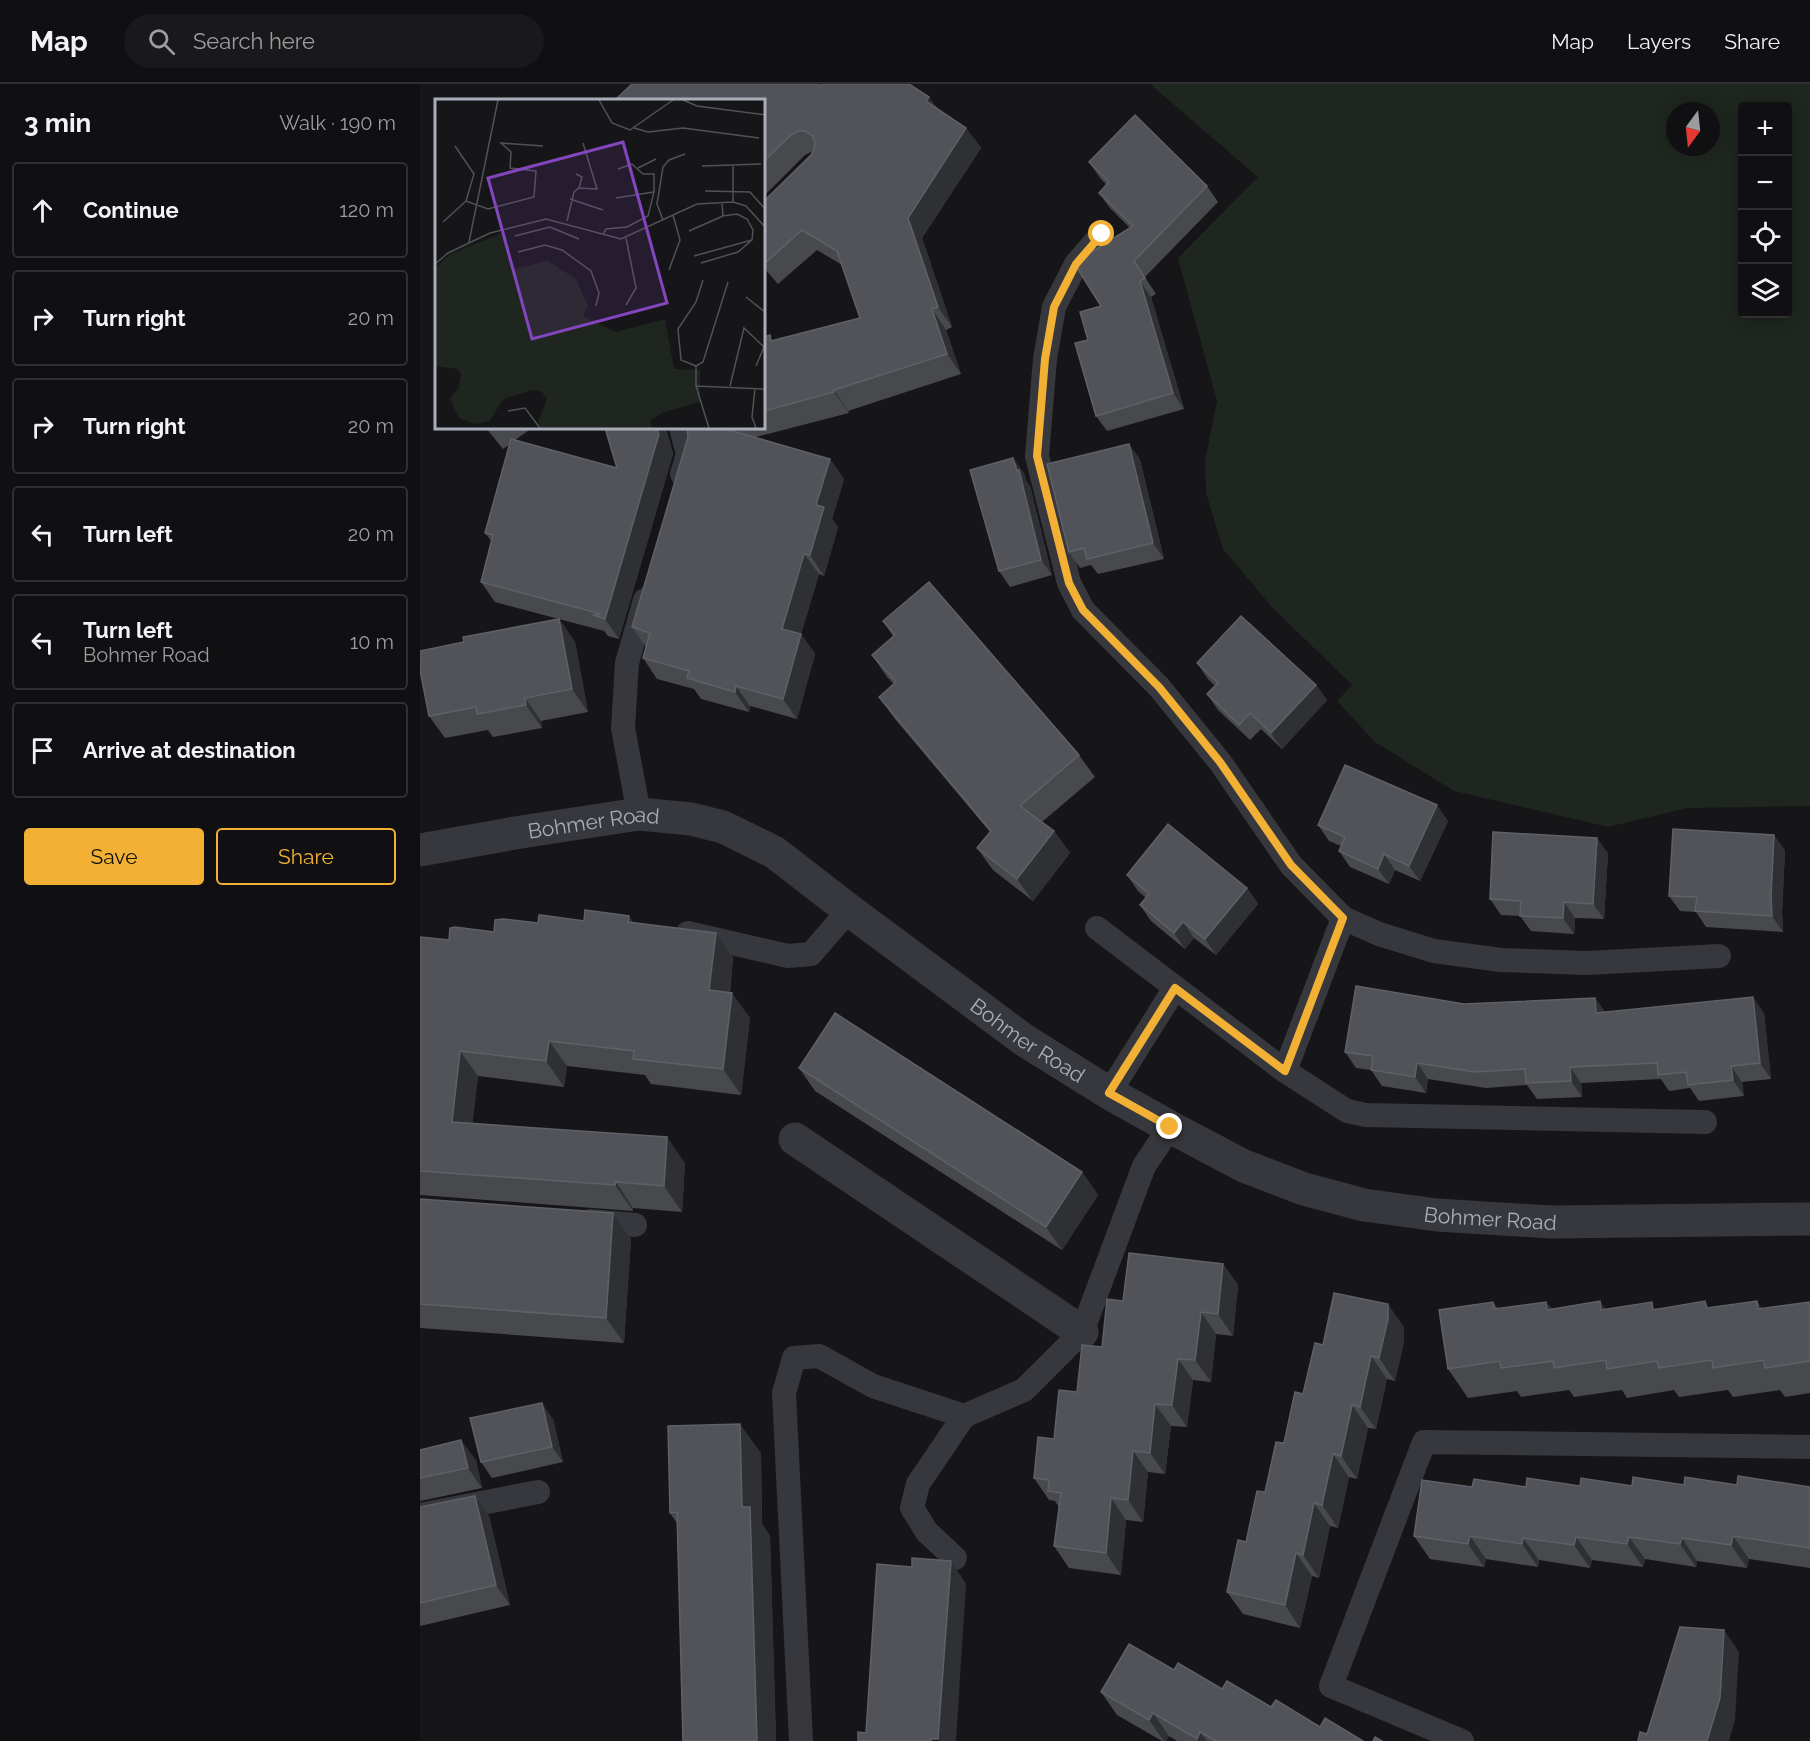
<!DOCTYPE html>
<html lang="en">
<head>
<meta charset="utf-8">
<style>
	:root { --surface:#101012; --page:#19191b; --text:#f1f3f6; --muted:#9c9d9f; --line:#303032; --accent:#f2b134 }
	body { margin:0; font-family:Raleway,sans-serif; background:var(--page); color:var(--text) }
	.controls { position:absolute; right:18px; top:18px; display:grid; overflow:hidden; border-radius:6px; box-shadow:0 3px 15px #0003 }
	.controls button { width:54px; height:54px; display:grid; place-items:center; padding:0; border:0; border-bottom:2px solid var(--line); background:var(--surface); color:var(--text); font:30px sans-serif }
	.compass { position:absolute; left:1246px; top:18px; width:54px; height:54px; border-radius:50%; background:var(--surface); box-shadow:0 3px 15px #0003; rotate:195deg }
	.stop { position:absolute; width:18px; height:18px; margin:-14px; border:4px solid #f2b134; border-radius:50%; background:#fff }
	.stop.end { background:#f2b134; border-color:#fff; box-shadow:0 2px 6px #0008 }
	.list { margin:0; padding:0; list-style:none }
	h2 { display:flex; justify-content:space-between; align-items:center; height:78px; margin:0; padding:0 24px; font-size:26px }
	h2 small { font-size:20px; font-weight:400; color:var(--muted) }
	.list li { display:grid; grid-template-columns:39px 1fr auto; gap:18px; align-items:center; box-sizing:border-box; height:96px; margin:0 12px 12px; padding:0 12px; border:2px solid var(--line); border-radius:6px }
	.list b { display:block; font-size:22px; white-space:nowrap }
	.list p { margin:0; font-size:20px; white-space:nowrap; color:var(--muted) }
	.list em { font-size:20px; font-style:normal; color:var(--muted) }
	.actions { display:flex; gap:12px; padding:18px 24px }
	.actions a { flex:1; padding:14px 0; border:2px solid var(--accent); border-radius:6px; text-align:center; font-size:21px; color:var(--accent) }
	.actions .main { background:var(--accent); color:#111 }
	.icon { flex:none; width:33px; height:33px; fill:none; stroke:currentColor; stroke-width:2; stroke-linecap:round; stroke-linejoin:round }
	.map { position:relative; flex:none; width:1390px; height:1657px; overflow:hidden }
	header { display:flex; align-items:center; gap:36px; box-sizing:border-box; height:84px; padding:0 30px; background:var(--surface); border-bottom:2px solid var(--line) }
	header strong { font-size:28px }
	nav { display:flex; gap:33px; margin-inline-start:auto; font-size:21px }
	.search { width:420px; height:54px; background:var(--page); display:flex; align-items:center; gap:15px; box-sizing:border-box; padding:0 21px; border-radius:33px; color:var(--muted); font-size:22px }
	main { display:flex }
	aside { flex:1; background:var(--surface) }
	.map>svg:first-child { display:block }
</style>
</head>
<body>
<header>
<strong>Map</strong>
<div class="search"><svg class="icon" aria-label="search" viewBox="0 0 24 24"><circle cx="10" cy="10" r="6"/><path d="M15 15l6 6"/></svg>Search here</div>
<nav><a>Map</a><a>Layers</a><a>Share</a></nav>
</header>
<main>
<aside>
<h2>3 min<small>Walk · 190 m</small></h2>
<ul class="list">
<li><svg class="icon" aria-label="ahead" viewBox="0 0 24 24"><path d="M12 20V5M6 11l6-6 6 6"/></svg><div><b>Continue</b></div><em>120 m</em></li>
<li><svg class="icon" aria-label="right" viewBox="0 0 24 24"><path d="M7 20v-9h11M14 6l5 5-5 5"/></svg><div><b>Turn right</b></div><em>20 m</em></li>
<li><svg class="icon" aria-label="right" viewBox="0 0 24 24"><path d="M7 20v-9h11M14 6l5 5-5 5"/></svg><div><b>Turn right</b></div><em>20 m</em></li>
<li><svg class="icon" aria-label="left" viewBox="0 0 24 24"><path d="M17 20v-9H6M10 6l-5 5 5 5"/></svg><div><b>Turn left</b></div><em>20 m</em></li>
<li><svg class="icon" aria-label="left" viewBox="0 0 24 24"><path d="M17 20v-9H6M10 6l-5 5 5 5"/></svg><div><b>Turn left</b><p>Bohmer Road</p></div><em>10 m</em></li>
<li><svg class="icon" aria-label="arrive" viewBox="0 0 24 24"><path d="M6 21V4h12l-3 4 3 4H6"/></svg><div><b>Arrive at destination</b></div></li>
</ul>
<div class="actions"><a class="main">Save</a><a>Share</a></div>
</aside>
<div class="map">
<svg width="1390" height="1657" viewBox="0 0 1390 1657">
	<rect width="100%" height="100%" fill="#161618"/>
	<path fill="#1e261f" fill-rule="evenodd" d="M730,0H1390V722L1267,724L1188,743L1034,707L955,658L917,617L932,601L851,522L803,465L786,409L785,377L797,317L758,174L838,93ZM1322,22H1368V230H1322ZM1255,27H1291V63H1255Z"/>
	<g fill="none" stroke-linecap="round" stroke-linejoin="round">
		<g stroke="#37383d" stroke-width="24">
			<path d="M682,150L656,180L634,223L625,275L617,372L649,499L663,526L739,603L800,678L871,781L923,834L959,850L1014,867L1081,876L1168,879L1299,872"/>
			<path d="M261,344L268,370L262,390"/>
			<path d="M219,730L203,644L207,579L225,516"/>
			<path d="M677,844L865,987L927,1027L946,1031L1285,1038"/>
			<path d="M268,849L368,872L391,870L429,826"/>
			<path d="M865,987L923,834"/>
			<path d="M689,1009L755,904"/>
			<path d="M170,1137L215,1141"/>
			<path d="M0,1431L118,1408"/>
			<path d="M535,1474L507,1448L492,1424L498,1400L544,1332"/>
			<path d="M381,1657L364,1309L374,1274L399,1272L453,1302L544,1332L604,1306L662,1248L724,1082L750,1043"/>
			<path d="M1042,1657L911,1602L1004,1358L1390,1363"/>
		</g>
		<g stroke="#37383d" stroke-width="33">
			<path id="s1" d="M0,766L101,748L219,730L271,735L303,743L354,768L429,826L604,956L689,1009L750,1043L824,1082L884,1105L944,1121L1017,1131L1132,1138L1390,1135"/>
			<path d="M375,1055L662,1248"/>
		</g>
	</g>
	<g fill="#47494d">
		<path d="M401,2L518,25L546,44L561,64L502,154L532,243L526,246L541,290L428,327L429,329L336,353L410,375L424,395L412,435L418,443L404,492L399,490L381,550L395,570L377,635L330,622L329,628L281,615L274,605L237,595L223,574L226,563L212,543L268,353L267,344H344V253L353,256L440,234L422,181L397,166L358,200L344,184V117L391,71L393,67L385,71L344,112V16Z"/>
		<path d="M669,78L787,102L798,118L725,193L736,210L731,213L764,325L687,347L676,332L668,256L710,144L690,124L679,109L687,101L680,94Z"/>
		<path d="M66,344H112L95,356L197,384L247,348L253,370L199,555L188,552L184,547L75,518L61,498L72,458L65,449L89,361L83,365Z"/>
		<path d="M709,360L720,376L744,475L678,490L671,481L660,484L649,468Z"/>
		<path d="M604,389L606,397L610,402L632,491L590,503L579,487Z"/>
		<path d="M139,535L155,558L168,628L121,637L122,644L73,653L68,646L25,654L9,632L44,558Z"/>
		<path d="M463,537L659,671L675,693L622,738L634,747L650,769L613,817L573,786L557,764L570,748L475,635L459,613L474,600L467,593L452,571L473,552Z"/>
		<path d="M777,579L896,601L907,616L862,665L841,645L830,656L798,626L787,610L795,602L788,595Z"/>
		<path d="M1028,737L1000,797L975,786L969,800L930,783L919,767L921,762L909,757L898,741Z"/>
		<path d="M1365,766L1362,828L1363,848L1286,843L1276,828L1260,827L1249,812Z"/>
		<path d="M1188,769L1184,835L1155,834L1154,850L1111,847L1100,832L1081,831L1070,815Z"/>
		<path d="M707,791L827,804L838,820L796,871L774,854L765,865L731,837L720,821L726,814L718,807Z"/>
		<path d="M164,837L214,839L296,849L313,874L310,908L330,934L321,1011L231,1000L225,991L147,982L144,1003L58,992L52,1039L265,1079L262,1128L213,1124V1127L0,1111V853L29,856L118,839Z"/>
		<path d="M1175,914L1185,928L1344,929L1351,995L1322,998L1324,1012L1279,1017L1270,1004L1249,1007L1241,995L1161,999L1162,1013L1117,1015L1107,1001L1066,1004L1008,995L1006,1009L962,1002L951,986L936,984L925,968L1044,920Z"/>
		<path d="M379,984L662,1088L678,1111L642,1166L395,1007Z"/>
		<path d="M0,1115L193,1129L211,1155L204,1259L0,1244Z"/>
		<path d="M803,1180L818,1201L813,1252L796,1250L791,1298L773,1296L767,1343L751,1342L745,1390L728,1388L723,1438L706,1436L701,1491L649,1484L634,1462L639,1423L635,1417L629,1416L614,1394L657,1308L682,1263L703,1217Z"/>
		<path d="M1180,1217L1185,1225L1290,1224L1343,1225L1390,1218V1309L1365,1313L1360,1306L1313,1313L1308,1306L1259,1313L1254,1306L1207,1314L1202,1306L1154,1313L1149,1306L1101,1313L1097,1307L1048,1314L1028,1285L1073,1218L1078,1225L1126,1218L1132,1225Z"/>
		<path d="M984,1243V1258L975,1297L967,1295L956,1345L948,1344L937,1395L929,1393L918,1444L910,1442L899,1494L892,1492L880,1544L823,1530L807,1508L903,1261Z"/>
		<path d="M133,1335L143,1378L72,1394L61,1378Z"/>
		<path d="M0,1366L56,1376L62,1404L0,1417Z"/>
		<path d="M341,1369L342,1440L350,1452L356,1657H263L257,1439L250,1429Z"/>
		<path d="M1317,1401L1390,1403V1484L1329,1475L1327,1484L1277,1477L1276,1483L1225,1475L1223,1483L1172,1476L1170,1484L1119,1476L1118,1483L1066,1475L1064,1483L1010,1475L994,1452L1052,1403Z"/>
		<path d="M0,1423L69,1432L90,1521L0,1542Z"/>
		<path d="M754,1586L851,1623L900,1643L943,1657H757L749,1652L746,1657H742L697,1631L681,1608Z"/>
	</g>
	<g fill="#2f3033">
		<path d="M509,13L524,33L506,17Z"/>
		<path d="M546,44L561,64L502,154L532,243L518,223L488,134Z"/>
		<path d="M714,177L725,193L736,210L725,194Z"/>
		<path d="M720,197L731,213L764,325L753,309Z"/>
		<path d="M512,225L526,246L541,290L527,270Z"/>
		<path d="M414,306L428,327L429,329L414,308Z"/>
		<path d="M237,344H247V348L253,370L199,555L185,535Z"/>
		<path d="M709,360L720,376L744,475L733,459Z"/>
		<path d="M593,374L604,389L606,397L610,402L632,491L621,476Z"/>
		<path d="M410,375L424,395L412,435L418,443L404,492L390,471L396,421Z"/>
		<path d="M384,470L399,490L381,550L395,570L377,635L363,615L362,545Z"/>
		<path d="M139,535L155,558L168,628L152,605Z"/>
		<path d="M896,601L907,616L862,665L851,649Z"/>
		<path d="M316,602L330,622L329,628L315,608Z"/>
		<path d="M105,614L121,637L122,644L106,621Z"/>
		<path d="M1017,721L1028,737L1000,797L989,782Z"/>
		<path d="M634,747L650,769L613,817L597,795Z"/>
		<path d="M1354,751L1365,766L1362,828L1363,848L1352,832L1351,812Z"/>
		<path d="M1177,754L1188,769L1184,835L1173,820Z"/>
		<path d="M964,770L975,786L969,800L958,785Z"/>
		<path d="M827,804L838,820L796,871L785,855Z"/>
		<path d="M1144,818L1155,834L1154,850L1143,834Z"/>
		<path d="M209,832L227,857L208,838Z"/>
		<path d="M763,838L774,854L765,865L754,849Z"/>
		<path d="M296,849L313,874L307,931L289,906Z"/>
		<path d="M312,909L330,934L321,1011L303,985Z"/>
		<path d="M1333,913L1344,929L1351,995L1340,979Z"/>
		<path d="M1175,914L1186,929H1176Z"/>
		<path d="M129,957L147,982L144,1003L126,977Z"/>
		<path d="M40,967L58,992L50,1063L32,1038Z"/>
		<path d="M997,979L1008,995L1006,1009L995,993Z"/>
		<path d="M1311,982L1322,998L1324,1012L1313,996Z"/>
		<path d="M1150,983L1161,999L1162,1013L1151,997Z"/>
		<path d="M247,1053L265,1079L262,1128L244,1102Z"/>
		<path d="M662,1088L678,1111L642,1166L626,1143Z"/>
		<path d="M196,1098L213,1124V1127L195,1101Z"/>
		<path d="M193,1129L211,1155L204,1259L186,1234Z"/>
		<path d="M803,1180L818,1201L813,1252L798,1230Z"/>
		<path d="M1180,1217L1200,1246L1181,1226Z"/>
		<path d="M1337,1217L1357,1246L1338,1225Z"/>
		<path d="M1126,1218L1147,1246L1127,1226Z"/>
		<path d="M968,1220L984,1243V1258L975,1297L959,1274Z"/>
		<path d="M781,1228L796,1250L791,1298L775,1276Z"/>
		<path d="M951,1272L967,1295L956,1345L940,1323Z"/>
		<path d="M758,1275L773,1296L767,1343L752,1321Z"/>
		<path d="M122,1319L133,1335L143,1378L132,1363Z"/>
		<path d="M735,1320L751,1342L745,1390L730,1369Z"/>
		<path d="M932,1321L948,1344L937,1395L921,1372Z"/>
		<path d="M320,1340L341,1369L342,1440L350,1452L356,1657H337L322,1423Z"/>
		<path d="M41,1356L56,1376L62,1404L48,1384Z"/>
		<path d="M713,1367L728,1388L723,1438L708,1416Z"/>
		<path d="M913,1370L929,1393L918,1444L902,1421Z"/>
		<path d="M55,1412L69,1432L90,1521L76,1501Z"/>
		<path d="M691,1414L706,1436L701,1491L686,1469Z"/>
		<path d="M894,1419L910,1442L899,1494L883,1471Z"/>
		<path d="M1050,1452L1066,1475L1064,1483L1048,1460Z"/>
		<path d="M1313,1452L1329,1475L1327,1484L1311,1461Z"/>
		<path d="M1156,1453L1172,1476L1170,1484L1154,1461Z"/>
		<path d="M1209,1453L1225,1475L1223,1483L1207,1460Z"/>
		<path d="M1103,1454L1119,1476L1118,1483L1102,1460Z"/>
		<path d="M1262,1454L1277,1477L1276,1483L1260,1460Z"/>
		<path d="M876,1469L892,1492L880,1544L865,1521Z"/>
		<path d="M531,1477L546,1500L536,1657H519L518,1655Z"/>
		<path d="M1304,1546L1319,1568L1315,1636L1309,1657H1287Z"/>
		<path d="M733,1629L749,1652L746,1657H744L729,1636Z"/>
		<path d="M780,1648L787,1657H778L777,1655Z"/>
	</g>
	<g fill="#525359" stroke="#5f6168" stroke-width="1.5">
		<path d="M212,0H399L401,2L403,0H489L509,13L506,17L546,44L488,134L518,223L512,225L527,270L414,306V308L344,327V253L350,251L351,257L440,234L417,167L382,146L344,180V117L391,71L394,65L395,58L391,51L385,47H378L371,51L344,77V16H195Z"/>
		<path d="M715,31L787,102L714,177L725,194L720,197L753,309L676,332L655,259L668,256L660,228L681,222L654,179L713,142L679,109L689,98L669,78Z"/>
		<path d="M185,344H237L239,350L185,535L173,531L181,530L61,498L73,451L65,449L91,355L197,384Z"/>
		<path d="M267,344H302L410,375L396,421L404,423L390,471L384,470L362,545L381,550L363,615L316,602L315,608L267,594L269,587L223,574L230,549L212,543L268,353Z"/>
		<path d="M709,360L733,459L667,475L664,464L649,468L627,380Z"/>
		<path d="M593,374L597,387L599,386L621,476L579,487L550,386Z"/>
		<path d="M509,498L659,671L600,722L634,747L597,795L557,764L571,747L459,613L476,598L452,571L475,551L463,537Z"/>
		<path d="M821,532L896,601L851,649L830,629L819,641L787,610L798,599L777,579Z"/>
		<path d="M139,535L152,605L105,614L106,621L57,630L56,623L9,632L0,586V567L44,558L43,553Z"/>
		<path d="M925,681L1017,721L989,782L964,770L958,785L919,767L925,753L898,741Z"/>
		<path d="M748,740L827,804L785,855L763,838L754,849L720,821L729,810L707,791Z"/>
		<path d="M1253,745L1354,751L1351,812L1352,832L1275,827L1277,813L1249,812Z"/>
		<path d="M1073,748L1177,754L1173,820L1144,818L1143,834L1100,832L1101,817L1070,815Z"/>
		<path d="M165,826L209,832L208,838L296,849L289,906L312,909L303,985L213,975L214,967L129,957L126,977L40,967L32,1038L247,1053L244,1102L196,1098L195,1101L0,1087V853L29,856L30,844L35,843L74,848L75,836L83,835L118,839L119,831H121L164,837Z"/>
		<path d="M936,902L1044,920L1175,914L1176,929L1333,913L1340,979L1311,982L1313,996L1268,1001L1266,988L1238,991L1237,979L1150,983L1151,997L1106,999L1105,985L1055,988L997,979L995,993L951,986L953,972L925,968Z"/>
		<path d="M415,929L662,1088L626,1143L379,984Z"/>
		<path d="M0,1115L193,1129L186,1234L0,1220Z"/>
		<path d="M709,1169L803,1180L798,1230L781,1228L775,1276L758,1275L752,1321L735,1320L730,1369L713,1367L708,1416L691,1414L686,1469L634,1462L641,1409L628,1407L629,1396L614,1394L618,1353L634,1355L639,1306L657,1308L662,1261L682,1263L687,1215L703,1217Z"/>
		<path d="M914,1209L968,1220V1235L959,1274L951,1272L940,1323L932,1321L921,1372L913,1370L902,1421L894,1419L883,1471L876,1469L865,1521L807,1508L818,1456L826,1458L837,1407L845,1408L856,1358L864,1359L875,1308L883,1310L895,1259L903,1261Z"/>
		<path d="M1180,1217L1181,1226L1232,1218L1233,1226L1285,1217L1287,1224L1337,1217L1338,1225L1390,1218V1277L1345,1284L1344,1276L1293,1284L1292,1276L1239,1284L1237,1277L1187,1285L1186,1276L1134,1284L1133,1277L1081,1284L1080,1277L1028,1285L1019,1226L1073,1218L1074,1225L1126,1218L1127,1226Z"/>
		<path d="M122,1319L132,1363L61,1378L50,1334Z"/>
		<path d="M320,1340L322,1423H330L337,1657H263L257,1428L250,1429L248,1342Z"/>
		<path d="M41,1356L48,1384L0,1394V1366Z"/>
		<path d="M1318,1392L1390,1403V1464L1313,1452L1311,1461L1262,1454L1260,1460L1209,1453L1207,1460L1156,1453L1154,1461L1103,1454L1102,1460L1050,1452L1048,1460L994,1452L1002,1396L1052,1403L1054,1395L1106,1403L1107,1394L1160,1402L1161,1394L1212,1402L1213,1393L1264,1401L1265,1393L1317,1401Z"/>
		<path d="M55,1412L76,1501L0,1519V1423Z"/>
		<path d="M492,1474L531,1477L518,1655H511V1657H438V1648L446,1649L457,1480L492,1483Z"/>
		<path d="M1260,1543L1304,1546L1300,1614L1287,1657H1218L1220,1648L1227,1650Z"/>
		<path d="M709,1560L754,1586L758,1579L802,1605L807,1597L851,1623L856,1616L900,1643L905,1634L943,1657H796L780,1648L777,1655L733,1629L729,1636L681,1608Z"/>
		<path d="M955,1653L962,1657H953Z"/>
	</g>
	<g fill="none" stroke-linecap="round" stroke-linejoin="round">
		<path stroke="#f2b134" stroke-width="8" d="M682,150L656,180L634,223L625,275L617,372L649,499L663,526L739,603L800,678L871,781L923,834L865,987L755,904L689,1009L750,1043"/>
	</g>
	<g text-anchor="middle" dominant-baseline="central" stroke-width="5" stroke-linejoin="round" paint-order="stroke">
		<g font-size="21" fill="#a8adb8" stroke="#111113">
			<text stroke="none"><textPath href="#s1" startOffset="176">Bohmer Road</textPath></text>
			<text stroke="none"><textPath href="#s1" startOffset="680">Bohmer Road</textPath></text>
			<text stroke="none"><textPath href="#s1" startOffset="1184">Bohmer Road</textPath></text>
		</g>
	</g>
	<g transform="translate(15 15)">
		<rect width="330" height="330" fill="#161618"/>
		<path d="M67,134L77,170L113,162L141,180L153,207L148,217L181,233L230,220L239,270L265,271V303L229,313L215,321L217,329H106L103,323L112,300L107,293L98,291L68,300L55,322L39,325L24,319L15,300L24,288L26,276L23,270L0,267V169L15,155Z" fill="#1e261f"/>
		<path fill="none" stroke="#505258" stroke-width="1.5" d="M164,1L177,24L195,31L238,1M248,1L262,7L330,16M199,29L213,33L248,29L324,39M20,47L39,75L31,102M267,67L326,65M203,69L221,60M183,70L197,65L208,75H219V93M141,75L147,78L144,89M270,92L315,93L330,110M135,100L168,111M298,103V67M228,121L222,105L228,68L234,61L250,55M132,122L139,93L144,89L162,90L148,44M8,123L31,102L53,110L99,98L101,72L75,69L76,53L66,44L108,47M254,132L288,117M168,135L171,130L192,128L213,117L219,93L181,99M80,137L115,128L144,140M34,143L63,1M83,153L110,146L127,151L156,172L164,194L161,207M259,157L317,141M266,164L303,153L317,141L318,131L312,120L302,115L288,117L287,103M0,165L13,154L55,134L111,120L186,140L262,105L298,103L311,107L330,128M234,171L245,141L238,116M311,198L330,213M191,206L201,189L191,139M261,267L246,261L243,230L261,203L268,181M321,267L329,248M261,287V267L268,263L293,183M295,287L309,229L330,249M320,289L317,318L321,329M73,312L90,309L105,329M274,329L261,287L330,290"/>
		<path fill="#8446be" fill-opacity="0.15" stroke="#8446be" stroke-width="3" d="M188,43L232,204L97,240L53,79Z"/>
		<rect width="330" height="330" fill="none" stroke="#a8adb8" stroke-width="3"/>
	</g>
</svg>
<div class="controls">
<button>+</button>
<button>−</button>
<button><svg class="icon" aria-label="locate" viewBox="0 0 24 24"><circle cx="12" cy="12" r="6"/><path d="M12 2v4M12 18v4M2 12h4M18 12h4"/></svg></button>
<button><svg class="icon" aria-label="layers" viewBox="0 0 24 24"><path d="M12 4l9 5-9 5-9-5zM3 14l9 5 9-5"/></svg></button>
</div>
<svg class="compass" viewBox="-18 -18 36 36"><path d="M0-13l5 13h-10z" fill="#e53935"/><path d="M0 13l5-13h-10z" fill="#9c9d9f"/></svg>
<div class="stop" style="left:682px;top:150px"></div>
<div class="stop end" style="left:750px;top:1043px"></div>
</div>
</main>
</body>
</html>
